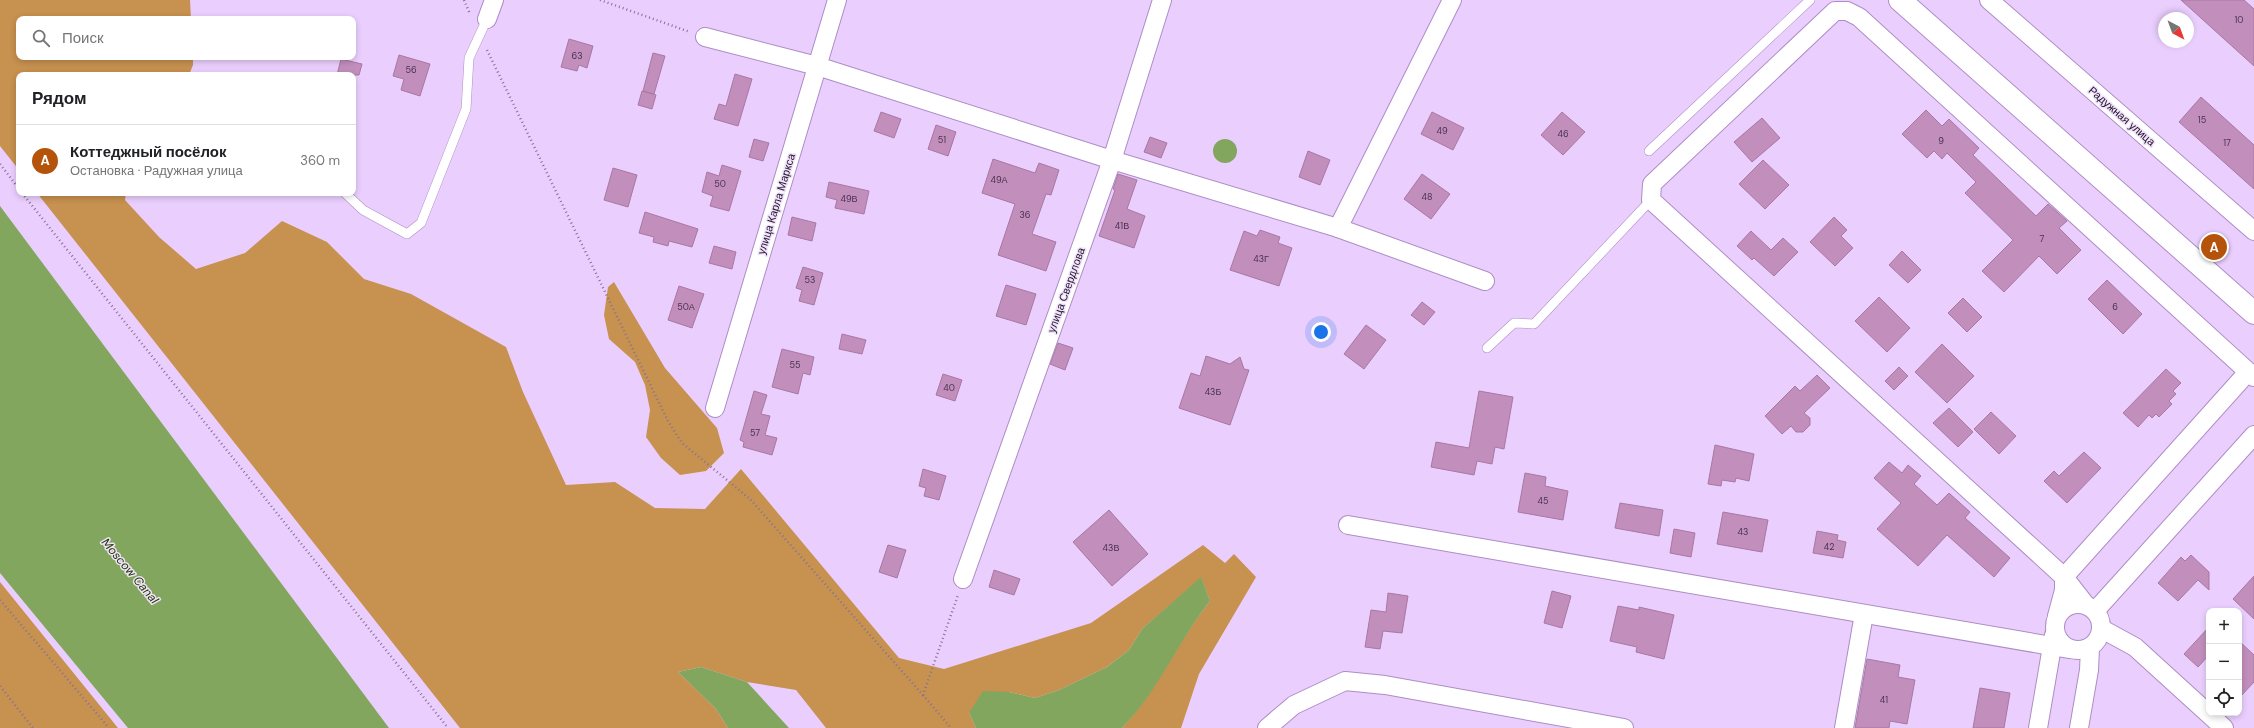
<!DOCTYPE html>
<html lang="ru">
<head>
<meta charset="utf-8">
<style>
	:root { --surface:#fff; --page:#f6f6f6; --text:#202124; --muted:#757577; --line:#e0e0e0; --accent:#b45309 }
	body { margin:0; font-family:"DM Sans",sans-serif; background:var(--page); color:var(--text) }
	.controls { position:absolute; right:12px; bottom:12px; display:grid; overflow:hidden; border-radius:8px; box-shadow:0 2px 6px #0003 }
	.controls button { width:36px; height:36px; display:grid; place-items:center; padding:0; border:0; border-bottom:1px solid var(--line); background:var(--surface); color:var(--text); font:20px sans-serif }
	.compass { position:absolute; left:2158px; top:12px; width:36px; height:36px; border-radius:50%; background:var(--surface); box-shadow:0 2px 6px #0003; rotate:139deg }
	.you { position:absolute; left:1321px; top:332px; width:14px; height:14px; margin:-10px; border:3px solid #fff; border-radius:50%; background:#1a73e8; box-shadow:0 0 0 6px #1a73e833 }
	.badge { display:grid; place-items:center; width:26px; height:26px; border-radius:50%; background:var(--accent); color:#fff; font-size:13px; font-weight:700 }
	.pin { position:absolute; translate:-50% -50%; border:2px solid #fff; box-shadow:0 1px 4px #0006 }
	.list { margin:0; padding:0; list-style:none }
	h2 { display:flex; justify-content:space-between; align-items:center; height:52px; margin:0; padding:0 16px; font-size:17px }
	h2 small { font-size:13px; font-weight:400; color:var(--muted) }
	.list li { display:grid; grid-template-columns:26px 1fr auto; gap:12px; align-items:center; box-sizing:border-box; height:72px; padding:0 16px; border-top:1px solid var(--line) }
	.list b { display:block; font-size:15px; white-space:nowrap }
	.list p { margin:0; font-size:13px; white-space:nowrap; color:var(--muted) }
	.list em { font-size:13px; font-style:normal; color:var(--muted) }
	.icon { flex:none; width:22px; height:22px; fill:none; stroke:currentColor; stroke-width:2; stroke-linecap:round; stroke-linejoin:round }
	.map { position:relative; flex:none; width:2254px; height:728px; overflow:hidden }
	.search { position:absolute; background:var(--surface); box-shadow:0 2px 6px #0003; left:16px; top:16px; width:340px; height:44px; display:flex; align-items:center; gap:10px; box-sizing:border-box; padding:0 14px; border-radius:8px; color:var(--muted); font-size:15px }
	.panel { position:absolute; background:var(--surface); box-shadow:0 2px 6px #0003; left:16px; top:72px; width:340px; height:124px; border-radius:8px }
	.map>svg:first-child { display:block }
</style>
</head>
<body>
<div class="map">
<svg width="2254" height="728" viewBox="0 0 2254 728">
	<rect width="100%" height="100%" fill="#eacffe"/>
	<g fill="#c7914f">
		<path d="M0,0H190L191,19H19V57H193V65L189,75H19V170L0,146Z"/>
		<path d="M37,193H126L125,200L159,237L196,269L245,253L282,221L327,242L364,279L411,294L506,347L523,392L566,485L615,482L655,508L705,509L741,469L899,658L944,669L1091,623L1203,545L1225,563L1234,554L1256,577L1199,674L1181,728H1122C1157,691 1177,642 1210,601L1201,578L1142,629L1129,650L1107,667L1059,690L1035,698L1009,692L969,713L976,728H826L796,690L747,682L701,667L678,672L716,709L728,728H460Z"/>
		<path d="M614,282L665,368L717,428L724,453L706,471L680,475L661,458L646,437L650,410L645,385L635,362L609,339L604,315L608,287Z"/>
		<path d="M0,582L118,728H0Z"/>
	</g>
	<g fill="#83a65e">
		<circle cx="1225" cy="151" r="12"/>
		<path d="M0,206L389,728H128L0,573Z"/>
		<path d="M1201,577L1210,601C1178,641 1158,692 1122,728H976L969,713L983,691L1009,692L1035,698L1059,690L1107,667L1129,650L1142,629Z"/>
		<path d="M701,667L747,682L789,728H728L716,709L678,672Z"/>
	</g>
	<g fill="#c28ebc" stroke="#a977a4">
		<path d="M2181,0H2244L2254,9V66Z"/>
		<path d="M569,39L593,46L587,68L579,65L577,71L561,67Z"/>
		<path d="M653,53L665,56L654,94L643,91Z"/>
		<path d="M399,55L430,64L420,96L401,90L404,79L393,76Z"/>
		<path d="M341,59L362,64L359,75H337Z"/>
		<path d="M735,74L752,79L738,126L714,119L719,104L726,106Z"/>
		<path d="M642,91L656,95L652,109L638,105Z"/>
		<path d="M2201,97L2254,145V189L2179,122Z"/>
		<path d="M1926,110L1942,126L1949,119L1979,148L1973,155L2036,216L2048,204L2067,221L2059,228L2081,250L2057,274L2039,256L2004,292L1982,271L2013,240L1965,193L1976,182L1947,153L1942,159L1934,151L1927,158L1902,134Z"/>
		<path d="M881,112L901,119L894,138L874,131Z"/>
		<path d="M1432,112L1464,128L1453,150L1421,134Z"/>
		<path d="M1562,112L1585,132L1563,155L1541,135Z"/>
		<path d="M1762,118L1780,138L1752,162L1734,142Z"/>
		<path d="M936,125L956,132L948,156L928,149Z"/>
		<path d="M1150,137L1167,143L1161,158L1144,152Z"/>
		<path d="M754,139L769,143L763,161L749,157Z"/>
		<path d="M1308,151L1330,160L1320,185L1299,177Z"/>
		<path d="M993,159L1035,173L1039,163L1059,170L1051,195L1046,194L1032,234L1056,242L1046,271L998,255L1015,204L982,193Z"/>
		<path d="M1763,160L1789,185L1765,209L1739,184Z"/>
		<path d="M722,165L741,171L729,211L710,206L713,196L702,192L707,172L719,176Z"/>
		<path d="M613,168L637,175L628,207L604,200Z"/>
		<path d="M1118,174L1137,180L1127,209L1145,216L1134,248L1099,236L1115,190L1113,189Z"/>
		<path d="M1422,174L1450,194L1431,219L1404,199Z"/>
		<path d="M829,182L869,191L864,214L835,208L837,200L826,197Z"/>
		<path d="M645,212L698,229L692,247L669,241L668,246L653,242L654,237L639,233Z"/>
		<path d="M792,217L816,223L812,241L788,235Z"/>
		<path d="M1834,217L1847,230L1841,236L1853,248L1835,266L1810,242Z"/>
		<path d="M1260,230L1280,237L1278,243L1292,248L1279,286L1230,270L1244,231L1257,236Z"/>
		<path d="M1751,231L1771,250L1783,238L1798,252L1774,276L1754,258L1752,260L1737,246Z"/>
		<path d="M714,246L736,252L732,269L709,263Z"/>
		<path d="M1902,251L1921,270L1908,283L1889,265Z"/>
		<path d="M803,267L823,273L814,305L799,301L802,290L796,288Z"/>
		<path d="M2107,280L2142,314L2123,334L2088,299Z"/>
		<path d="M1006,285L1036,294L1026,325L996,316Z"/>
		<path d="M679,286L704,294L692,328L668,320Z"/>
		<path d="M1879,297L1910,328L1887,352L1855,321Z"/>
		<path d="M1963,298L1982,317L1967,332L1948,313Z"/>
		<path d="M1422,302L1435,312L1424,325L1411,315Z"/>
		<path d="M1366,325L1386,340L1364,369L1344,354Z"/>
		<path d="M842,334L866,340L862,354L839,349Z"/>
		<path d="M1058,343L1073,348L1065,370L1050,364Z"/>
		<path d="M1942,344L1974,376L1947,403L1915,372Z"/>
		<path d="M782,349L814,357L810,375L803,373L798,394L772,387Z"/>
		<path d="M1206,356L1230,364L1240,357L1244,369L1249,370L1230,425L1179,408L1191,373L1200,376Z"/>
		<path d="M1899,367L1908,376L1894,390L1885,381Z"/>
		<path d="M2166,369L2181,383L2173,391L2176,394L2169,401L2172,404L2159,417L2156,414L2152,418L2149,415L2138,427L2123,413Z"/>
		<path d="M943,374L962,380L955,401L936,395Z"/>
		<path d="M1817,375L1830,388L1804,413L1810,418V425L1803,432H1796L1791,426L1782,434L1765,416L1795,386L1800,391Z"/>
		<path d="M754,391L767,395L761,414L770,416L765,435L777,438L772,455L743,447L744,442L740,440Z"/>
		<path d="M1479,391L1513,397L1504,449L1495,447L1492,464L1477,461L1474,475L1431,467L1436,442L1469,448Z"/>
		<path d="M1949,408L1973,432L1958,447L1933,423Z"/>
		<path d="M1991,412L2016,436L1999,454L1974,429Z"/>
		<path d="M1715,445L1754,454L1749,481L1736,478L1735,482L1722,480L1721,486L1708,484Z"/>
		<path d="M2084,452L2101,468L2067,503L2044,481L2054,471L2059,476Z"/>
		<path d="M1889,462L1902,473L1908,465L1921,476L1914,484L1937,505L1949,493L1970,512L1965,518L2010,558L1994,577L1947,535L1918,566L1877,529L1901,503L1874,478Z"/>
		<path d="M923,469L946,476L939,500L924,496L926,488L919,486Z"/>
		<path d="M1525,473L1546,477L1545,486L1568,491L1563,520L1518,512Z"/>
		<path d="M1620,503L1663,510L1659,536L1615,528Z"/>
		<path d="M1109,510L1148,554L1112,586L1073,542Z"/>
		<path d="M1723,512L1768,520L1762,552L1717,544Z"/>
		<path d="M1674,529L1695,533L1691,557L1670,553Z"/>
		<path d="M1817,531L1838,535L1837,540L1846,542L1843,558L1813,553Z"/>
		<path d="M888,545L906,550L897,578L879,572Z"/>
		<path d="M2191,555L2209,572V590L2198,580L2178,601L2158,583L2181,557L2185,561Z"/>
		<path d="M994,570L1020,579L1014,595L989,587Z"/>
		<path d="M2254,576V619L2233,599Z"/>
		<path d="M1552,591L1571,596L1562,628L1544,623Z"/>
		<path d="M1388,593L1408,596L1402,633L1383,631L1380,649L1365,647L1371,610L1386,612Z"/>
		<path d="M1618,606L1639,610V607L1674,615L1664,659L1636,652L1637,647L1610,641Z"/>
		<path d="M2209,627V655L2198,667L2184,654Z"/>
		<path d="M2239,641L2254,655V682L2239,698Z"/>
		<path d="M1867,659L1900,665L1898,677L1915,680L1907,724L1890,721L1889,728H1855Z"/>
		<path d="M1980,688L2010,693L2004,728H1973Z"/>
	</g>
	<g fill="none" stroke-linecap="round" stroke-linejoin="round">
		<g stroke="#ad8dc5" stroke-width="10">
			<g id="service">
				<path d="M1649,151L1810,0"/>
				<path d="M345,193L363,210L407,234L421,223L466,109L469,58L487,19"/>
				<path d="M1487,348L1514,323L1534,324L1651,200"/>
			</g>
		</g>
		<g stroke="#ad8dc5" stroke-width="20">
			<g id="minor">
				<path d="M1989,0L2254,231"/>
				<path d="M487,19L494,0"/>
				<path d="M705,37L817,66L1112,160L1338,228L1485,281"/>
				<path d="M1338,228L1452,0"/>
				<path d="M715,408L837,0"/>
				<path d="M1348,525L2069,649"/>
				<path d="M963,579L1112,160L1162,0"/>
				<circle cx="2078" cy="627" r="23"/>
				<path d="M2085,604L2064,577L1651,200L1652,184L1835,11H1847L1859,17L2254,377"/>
				<path d="M2095,611L2254,435"/>
				<path d="M2057,616L2064,590V577L2248,372"/>
				<path d="M2102,629L2135,647L2224,728"/>
				<path d="M1267,728L1294,705L1345,681L1385,685L1624,728"/>
				<path d="M1844,728L1864,614"/>
				<path d="M2038,728L2054,635"/>
				<path d="M2079,728L2089,670L2090,648"/>
			</g>
		</g>
		<g stroke="#ad8dc5" stroke-width="24">
			<path id="secondary" d="M1900,0L2254,313"/>
		</g>
		<g stroke="#867294" stroke-width="2.5" stroke-dasharray="1 3" stroke-linecap="butt">
			<path d="M464,0L470,14"/>
			<path d="M600,0L690,32"/>
			<path d="M487,50L668,421L682,443L750,499L923,695L958,595"/>
			<path d="M0,164L19,189"/>
			<path d="M22,193L448,728"/>
			<path d="M0,600L109,728"/>
			<path d="M0,686L33,728"/>
			<path d="M923,695L951,728"/>
		</g>
		<use href="#service" stroke="#fff" stroke-width="9"/>
		<use href="#minor" stroke="#fff" stroke-width="18"/>
		<use href="#secondary" stroke="#fff" stroke-width="22"/>
	</g>
	<g text-anchor="middle" dominant-baseline="central" stroke-width="3" stroke-linejoin="round" paint-order="stroke">
		<g font-size="9" fill="#48324e">
			<text x="2239" y="20">10</text>
			<text x="577" y="56">63</text>
			<text x="411" y="70">56</text>
			<text x="2202" y="120">15</text>
			<text x="1442" y="131">49</text>
			<text x="1563" y="134">46</text>
			<text x="942" y="140">51</text>
			<text x="1941" y="141">9</text>
			<text x="2227" y="143">17</text>
			<text x="999" y="180">49А</text>
			<text x="720" y="184">50</text>
			<text x="1427" y="197">48</text>
			<text x="849" y="199">49В</text>
			<text x="1025" y="215">36</text>
			<text x="1122" y="226">41В</text>
			<text x="2042" y="239">7</text>
			<text x="1261" y="259">43Г</text>
			<text x="810" y="280">53</text>
			<text x="686" y="307">50А</text>
			<text x="2115" y="307">6</text>
			<text x="795" y="365">55</text>
			<text x="949" y="388">40</text>
			<text x="1213" y="392">43Б</text>
			<text x="755" y="433">57</text>
			<text x="1543" y="501">45</text>
			<text x="1743" y="532">43</text>
			<text x="1829" y="547">42</text>
			<text x="1111" y="548">43В</text>
			<text x="1884" y="700">41</text>
		</g>
		<g font-size="11" fill="#201329" stroke="#efe2fa">
			<text transform="translate(2122 116) rotate(41)">Радужная улица</text>
			<text transform="translate(776 204) rotate(-73)">улица Карла Маркса</text>
			<text transform="translate(1066 290) rotate(-70)">улица Свердлова</text>
		</g>
		<g font-size="12" font-style="italic" fill="#213700" stroke="#efe2fa">
			<text transform="translate(130 571) rotate(50)">Moscow Canal</text>
		</g>
	</g>
</svg>
<div class="controls">
<button>+</button>
<button>−</button>
<button><svg class="icon" aria-label="locate" viewBox="0 0 24 24"><circle cx="12" cy="12" r="6"/><path d="M12 2v4M12 18v4M2 12h4M18 12h4"/></svg></button>
</div>
<svg class="compass" viewBox="-18 -18 36 36"><path d="M0-13l5 13h-10z" fill="#e53935"/><path d="M0 13l5-13h-10z" fill="#757577"/></svg>
<div class="you"></div>
<div class="pin badge" style="left:2214px;top:247px">A</div>
<div class="search"><svg class="icon" aria-label="search" viewBox="0 0 24 24"><circle cx="10" cy="10" r="6"/><path d="M15 15l6 6"/></svg>Поиск</div>
<section class="panel">
<h2>Рядом<small></small></h2>
<ul class="list">
<li><span class="badge">A</span><div><b>Коттеджный посёлок</b><p>Остановка · Радужная улица</p></div><em>360 m</em></li>
</ul>
</section>
</div>
</body>
</html>
